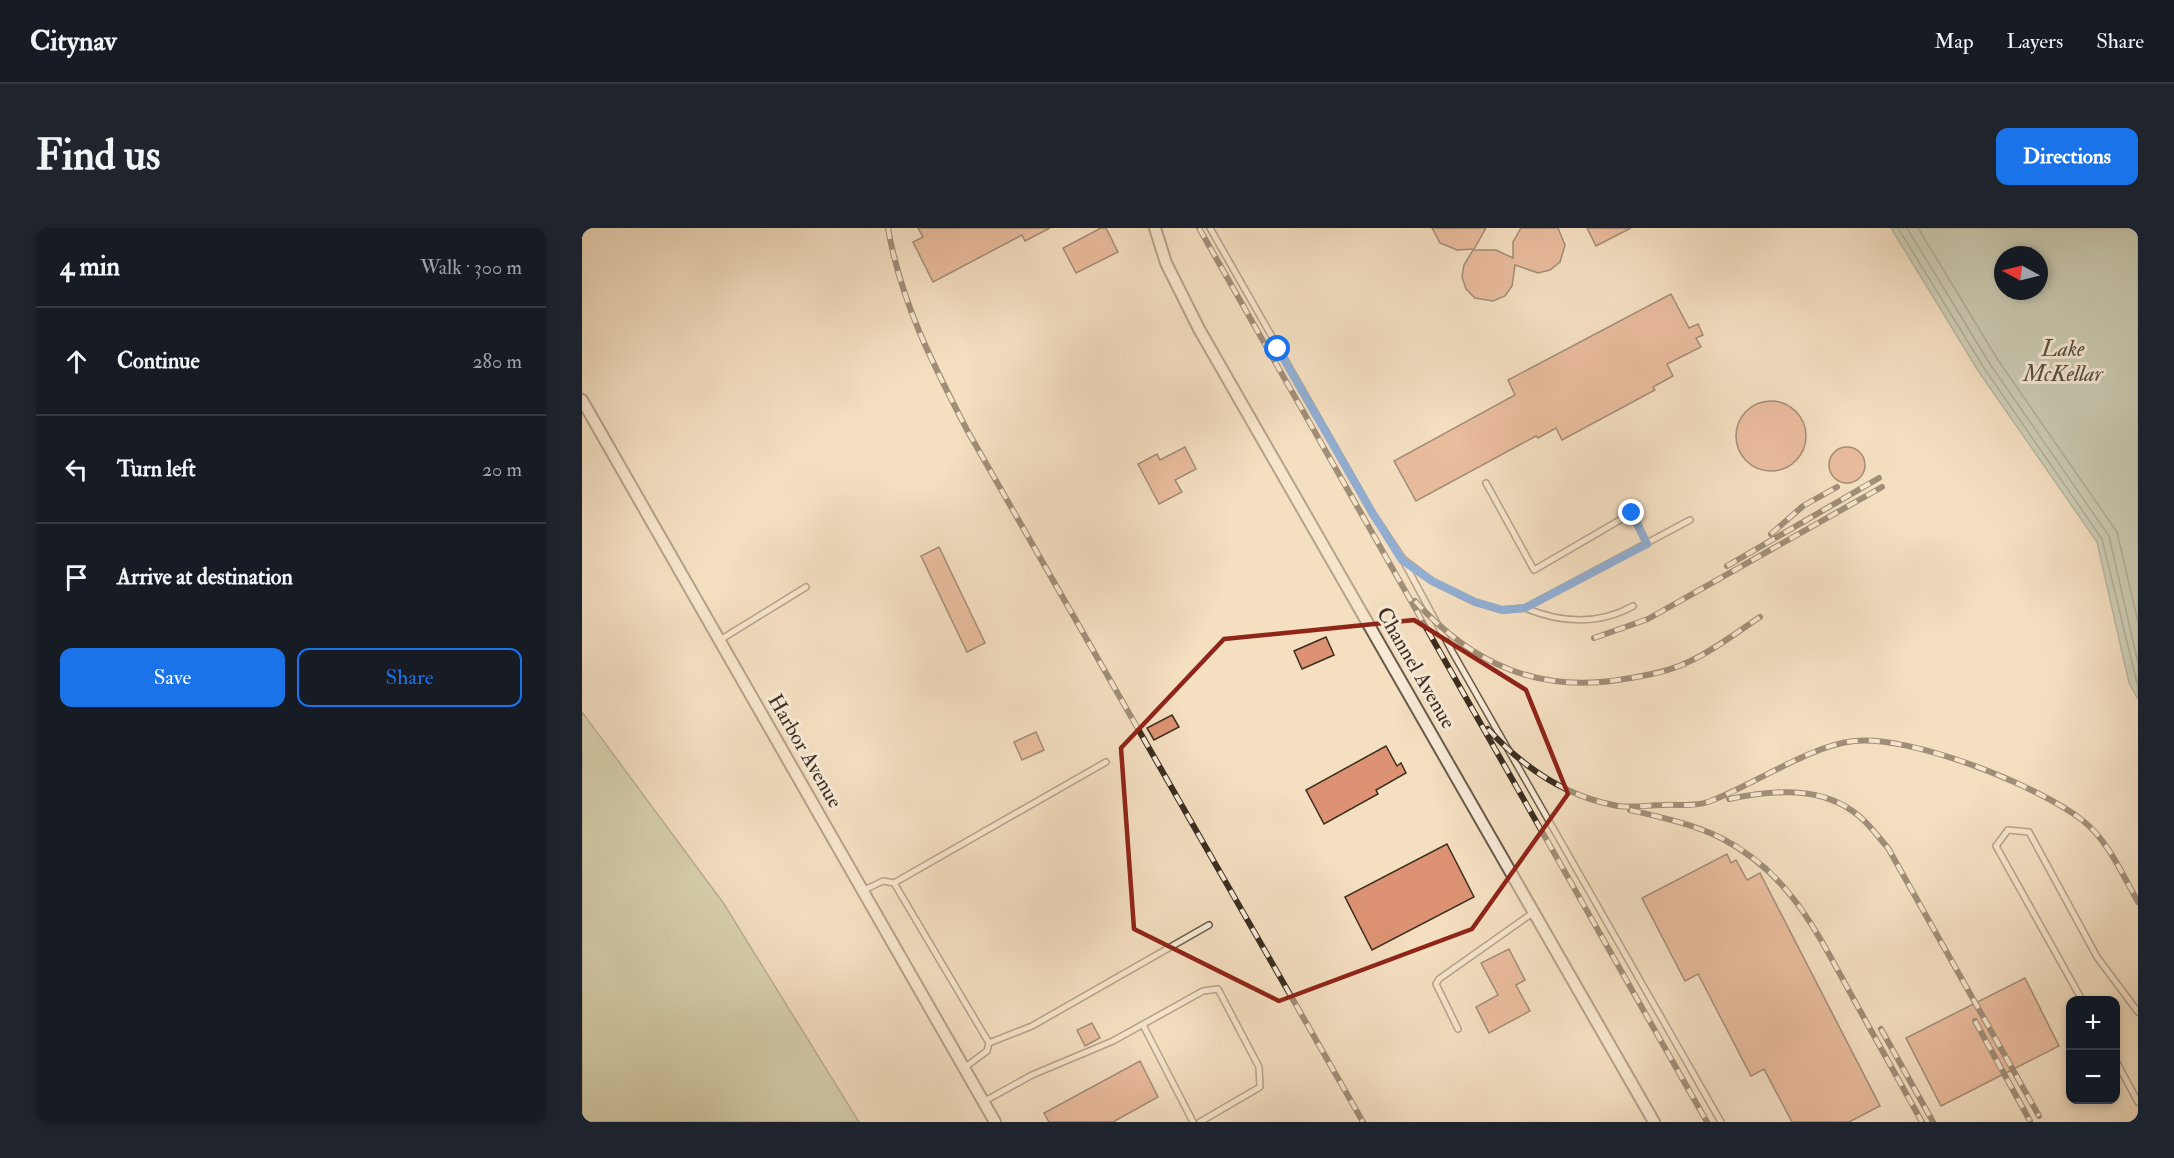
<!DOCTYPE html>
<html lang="en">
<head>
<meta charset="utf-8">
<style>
	:root { --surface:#171b24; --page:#20242c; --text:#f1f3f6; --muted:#9ea1a6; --line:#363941; --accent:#1a73e8 }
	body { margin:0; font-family:"IM FELL Double Pica",serif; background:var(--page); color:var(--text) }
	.controls { position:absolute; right:18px; bottom:18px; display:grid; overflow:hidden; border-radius:12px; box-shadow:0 3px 9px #0003 }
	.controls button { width:54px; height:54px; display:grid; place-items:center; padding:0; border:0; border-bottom:2px solid var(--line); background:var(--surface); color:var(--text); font:30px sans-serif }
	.compass { position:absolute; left:1412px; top:18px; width:54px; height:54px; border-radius:50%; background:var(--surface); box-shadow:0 3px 9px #0003; rotate:277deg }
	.stop { position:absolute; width:18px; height:18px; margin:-14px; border:4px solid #1a73e8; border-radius:50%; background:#fff }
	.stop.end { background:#1a73e8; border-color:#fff; box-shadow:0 2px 6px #0008 }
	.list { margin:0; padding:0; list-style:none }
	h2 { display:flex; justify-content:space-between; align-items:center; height:78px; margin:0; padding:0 24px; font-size:26px }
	h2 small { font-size:20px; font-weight:400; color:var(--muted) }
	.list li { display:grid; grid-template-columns:39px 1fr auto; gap:18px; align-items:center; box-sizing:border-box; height:108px; padding:0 24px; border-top:2px solid var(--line) }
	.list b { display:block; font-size:22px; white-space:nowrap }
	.list em { font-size:20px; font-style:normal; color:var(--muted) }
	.actions { display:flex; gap:12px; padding:18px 24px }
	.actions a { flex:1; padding:14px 0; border:2px solid var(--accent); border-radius:12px; text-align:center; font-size:21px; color:var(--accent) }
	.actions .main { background:var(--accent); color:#fff }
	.icon { flex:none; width:33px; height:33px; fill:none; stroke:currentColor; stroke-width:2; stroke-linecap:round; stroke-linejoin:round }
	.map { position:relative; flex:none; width:1556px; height:894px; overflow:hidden; border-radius:12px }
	header { display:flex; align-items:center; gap:36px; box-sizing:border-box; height:84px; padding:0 30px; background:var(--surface); border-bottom:2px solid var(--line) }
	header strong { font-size:28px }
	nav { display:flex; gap:33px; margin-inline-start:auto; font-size:21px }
	.intro { display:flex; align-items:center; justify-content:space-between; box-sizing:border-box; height:144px; padding:0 36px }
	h1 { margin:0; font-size:42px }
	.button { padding:15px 27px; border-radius:12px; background:var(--accent); color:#fff; font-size:21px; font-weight:700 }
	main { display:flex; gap:36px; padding:0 36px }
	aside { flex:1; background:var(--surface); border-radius:12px; box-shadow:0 3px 9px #0003 }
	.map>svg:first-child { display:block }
</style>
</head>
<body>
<header>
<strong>Citynav</strong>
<nav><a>Map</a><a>Layers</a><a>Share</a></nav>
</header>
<div class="intro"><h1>Find us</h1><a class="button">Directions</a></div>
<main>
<aside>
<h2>4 min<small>Walk · 300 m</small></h2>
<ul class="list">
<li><svg class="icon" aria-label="ahead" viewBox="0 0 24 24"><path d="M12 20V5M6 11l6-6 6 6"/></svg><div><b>Continue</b></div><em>280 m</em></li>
<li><svg class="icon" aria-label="left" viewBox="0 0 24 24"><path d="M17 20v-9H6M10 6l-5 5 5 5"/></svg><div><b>Turn left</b></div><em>20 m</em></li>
<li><svg class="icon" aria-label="arrive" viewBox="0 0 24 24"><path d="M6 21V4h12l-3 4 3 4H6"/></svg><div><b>Arrive at destination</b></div></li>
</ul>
<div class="actions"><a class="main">Save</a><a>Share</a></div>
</aside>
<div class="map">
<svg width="1556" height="894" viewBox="0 0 1556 894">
	<rect width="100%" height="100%" fill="#f4dfc1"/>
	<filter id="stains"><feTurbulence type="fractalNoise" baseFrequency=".00333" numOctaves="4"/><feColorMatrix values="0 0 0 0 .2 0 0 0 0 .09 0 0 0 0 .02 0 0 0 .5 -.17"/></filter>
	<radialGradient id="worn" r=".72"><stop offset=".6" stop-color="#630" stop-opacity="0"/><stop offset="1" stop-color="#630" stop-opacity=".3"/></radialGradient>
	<path fill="#b5c398" stroke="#78785c" stroke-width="1.5" d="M0,484L142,676L277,894H0Z"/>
	<path fill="#9dbdad" stroke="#768375" stroke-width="1.5" fill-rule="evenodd" d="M1309,0H1556V471L1547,455L1515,314L1397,144ZM1421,27H1457V63H1421Z"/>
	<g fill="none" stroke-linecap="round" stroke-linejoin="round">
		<g stroke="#6c7566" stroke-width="1.5">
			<path d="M1316,0L1402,140L1520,311L1556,459"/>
			<path d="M1325,0L1408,136L1527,308L1556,435"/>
			<path d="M1336,0L1416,132L1535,304L1556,394"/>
		</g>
	</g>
	<g fill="#dd9373" stroke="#3b2d20" stroke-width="1.5">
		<path d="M336,0H468L443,13L440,7L351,54L331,14L341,9Z"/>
		<path d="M519,0H524L536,24L494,45L481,20Z"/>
		<path d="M850,0H904L892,21L875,22L858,15Z"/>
		<path d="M939,0H976L983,17L978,34L968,42L956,45L933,37L930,58L923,68L911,73L893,70L884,61L880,49L882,37L891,22H914L931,30V14Z"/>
		<path d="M1005,0H1049L1014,18Z"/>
		<path d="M1089,66L1107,100L1116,96L1121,107L1114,110L1119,119L1085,136L1091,148L1071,159L1073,162L980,212L974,200L956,210L954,208L834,273L812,233L933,167L926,152Z"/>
		<circle cx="1189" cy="208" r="35"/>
		<circle cx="1265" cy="237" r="18"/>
		<path d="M603,219L614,241L593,252L600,264L577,276L556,236L575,226L578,232Z"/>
		<path d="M357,319L403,415L385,424L339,328Z"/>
		<path d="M744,409L752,427L720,441L712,423Z"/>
		<path d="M590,487L597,499L572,512L565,500Z"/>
		<path d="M454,504L462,522L440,532L432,514Z"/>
		<path d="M804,518L815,538L819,535L824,545L794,562L796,566L742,596L724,562Z"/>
		<path d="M865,616L892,669L790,722L763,669Z"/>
		<path d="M1145,626L1149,635L1154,632L1165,652L1178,645L1298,878L1267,894H1210L1182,841L1169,848L1116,746L1103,753L1060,670Z"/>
		<path d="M927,721L943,752L934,757L948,783L907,805L894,779L916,767L899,735Z"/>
		<path d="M1443,750L1477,818L1359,878L1324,810Z"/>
		<path d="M510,795L518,810L503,818L495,802Z"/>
		<path d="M558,833L576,869L531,894H467L462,885Z"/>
	</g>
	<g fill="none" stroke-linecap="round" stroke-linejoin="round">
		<g stroke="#695a48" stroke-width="8">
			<g id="service">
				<path d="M628,0L791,286L821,331L850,353L893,374L920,382L943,380L1108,292"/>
				<path d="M904,255L952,342L1050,285L1065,316"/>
				<path d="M822,334L871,425L1139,894"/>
				<path d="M943,380C979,395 1017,397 1051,378"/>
				<path d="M138,412L224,359"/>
				<path d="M312,655L524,534"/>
				<path d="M280,663L301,653L312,655L407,815L405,823L382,840"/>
				<path d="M1500,772L1414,618L1426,602L1447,604L1515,729L1556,784"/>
				<path d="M561,797L611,894"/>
				<path d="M876,801L854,756L857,751L952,684"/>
				<path d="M407,815L450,798L627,697"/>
				<path d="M1534,833L1556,874"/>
				<path d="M401,874L450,847L531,813L621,763L636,761L677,839L678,859L618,894"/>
			</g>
		</g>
		<g stroke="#695a48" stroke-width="14">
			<g id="minor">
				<path d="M573,0L584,35L617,101L1072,894"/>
				<path d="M0,172L413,894"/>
			</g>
		</g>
		<use href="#service" stroke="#f8ead7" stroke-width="5"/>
		<use href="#minor" stroke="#f8ead7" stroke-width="10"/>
		<g stroke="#3b2d20" stroke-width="6">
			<g id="rail">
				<path d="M306,0C319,75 351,136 385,202L781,894"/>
				<path d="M617,0L1125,894"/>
				<path d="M1189,306L1221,278L1255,259"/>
				<path d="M1145,338L1297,250"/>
				<path d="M833,373C890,436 957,466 1042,451C1063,448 1085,444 1104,435C1130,424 1155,404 1178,389"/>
				<path d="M1012,410L1066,391L1300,259"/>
				<path d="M906,501C940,538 981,567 1031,577C1046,581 1065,577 1081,577C1094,576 1113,579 1126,574C1168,559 1229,517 1272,513C1329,507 1455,557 1500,592C1526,612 1540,646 1556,674"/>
				<path d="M1147,571C1191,562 1240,557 1277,588C1288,597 1297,610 1306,620L1457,888"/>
				<path d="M1048,582C1078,589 1111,596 1139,610C1209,646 1235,705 1271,770C1294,811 1317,853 1340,894"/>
				<path d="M1393,793L1448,893"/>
				<path d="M1299,801L1351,894"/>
			</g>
		</g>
		<use href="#rail" stroke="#f8ead7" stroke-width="4" stroke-dasharray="11" stroke-linecap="butt"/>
	</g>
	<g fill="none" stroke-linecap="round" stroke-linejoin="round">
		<path stroke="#1a73e8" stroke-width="8" d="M696,121L791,286L820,332L850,353L893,374L921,382L943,380L1065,316L1050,285"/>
	</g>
	<path d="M0 0H1556V894H0ZM832,392L944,462L986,566L890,701L697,773L552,701L539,520L642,411Z" fill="#f4dfc1" fill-opacity=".55" fill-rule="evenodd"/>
	<path fill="none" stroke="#8f2418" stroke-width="4.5" stroke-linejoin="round" d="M832,392L944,462L986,566L890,701L697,773L552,701L539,520L642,411Z"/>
	<g text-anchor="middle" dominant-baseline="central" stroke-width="6" stroke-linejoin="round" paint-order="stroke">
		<g font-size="21" fill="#3b2d20" stroke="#f8ead7">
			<text transform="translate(834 440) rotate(60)">Channel Avenue</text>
			<text transform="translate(223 523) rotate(60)">Harbor Avenue</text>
		</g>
		<g font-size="22" font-style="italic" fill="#545143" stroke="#f8ead7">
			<text x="1481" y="121">Lake<tspan x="1481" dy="25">McKellar</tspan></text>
		</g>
	</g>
	<rect width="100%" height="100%" filter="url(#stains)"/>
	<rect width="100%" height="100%" fill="url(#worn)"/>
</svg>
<div class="controls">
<button>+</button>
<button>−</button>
</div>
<svg class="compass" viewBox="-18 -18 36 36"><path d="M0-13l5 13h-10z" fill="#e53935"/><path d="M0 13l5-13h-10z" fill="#9ea1a6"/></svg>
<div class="stop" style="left:696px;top:121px"></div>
<div class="stop end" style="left:1050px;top:285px"></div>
</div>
</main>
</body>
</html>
